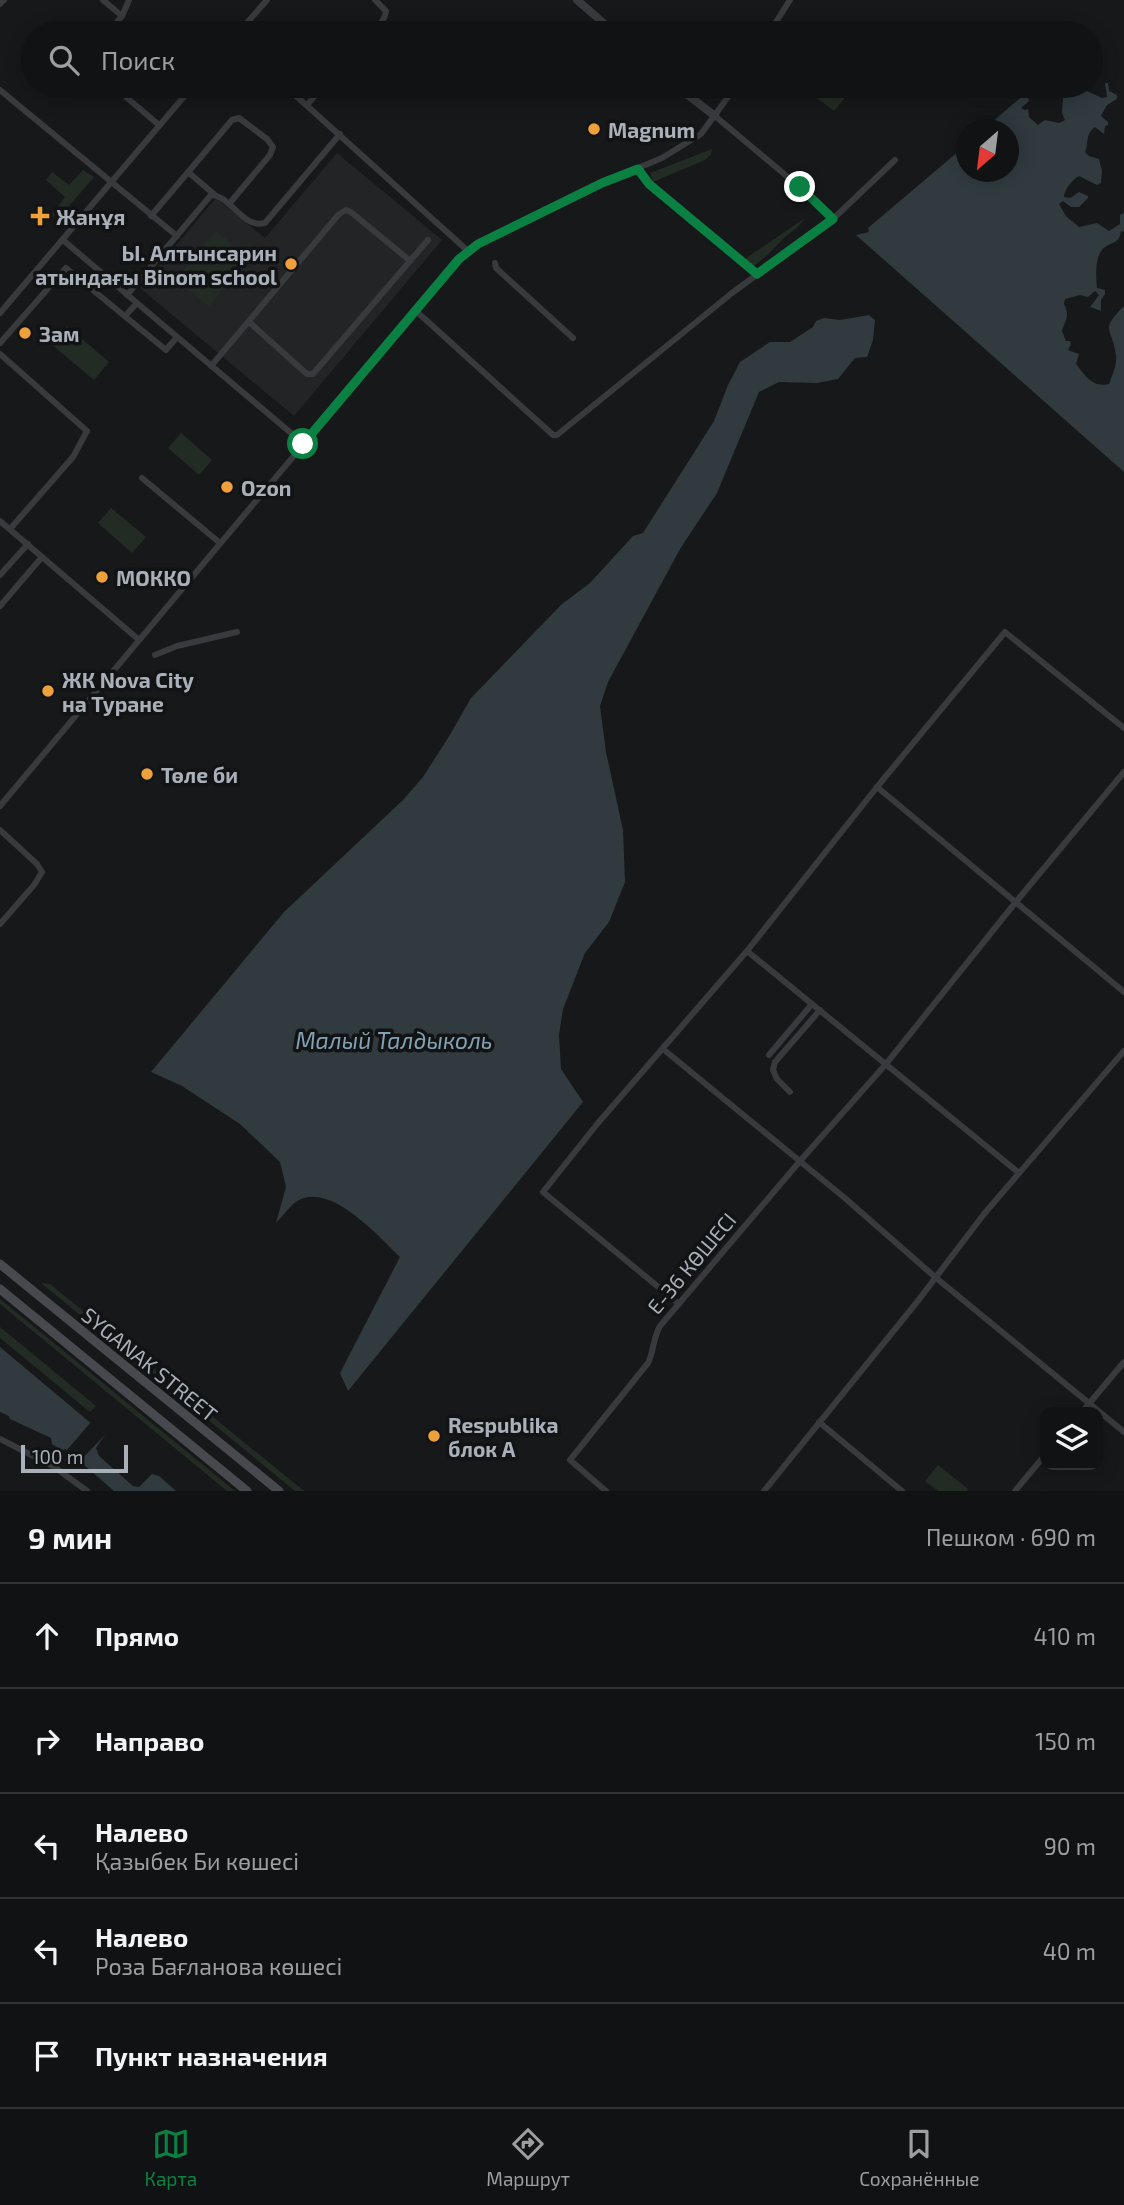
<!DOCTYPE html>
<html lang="ru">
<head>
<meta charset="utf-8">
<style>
	:root { --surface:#111213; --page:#1e2021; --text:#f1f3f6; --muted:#9c9ea0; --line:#303233; --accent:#0b8043 }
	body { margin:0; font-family:"Exo 2",sans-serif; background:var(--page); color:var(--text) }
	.controls { position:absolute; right:21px; bottom:21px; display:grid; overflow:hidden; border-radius:14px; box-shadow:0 4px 18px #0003 }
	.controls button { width:63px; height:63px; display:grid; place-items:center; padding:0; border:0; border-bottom:2px solid var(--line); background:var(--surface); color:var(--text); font:35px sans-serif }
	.compass { position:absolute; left:956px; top:119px; width:63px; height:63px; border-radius:50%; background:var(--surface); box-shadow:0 4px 18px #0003; rotate:208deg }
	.scale { position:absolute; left:21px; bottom:18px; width:107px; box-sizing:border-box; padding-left:7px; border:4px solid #aab0b9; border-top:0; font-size:19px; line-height:24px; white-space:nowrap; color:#aab0b9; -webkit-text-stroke:5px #121314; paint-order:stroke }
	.stop { position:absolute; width:21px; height:21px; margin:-16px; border:5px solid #0b8043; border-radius:50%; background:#fff }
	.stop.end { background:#0b8043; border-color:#fff; box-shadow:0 2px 7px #0008 }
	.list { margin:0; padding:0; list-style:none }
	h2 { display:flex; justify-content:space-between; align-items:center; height:91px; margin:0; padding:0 28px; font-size:30px }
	h2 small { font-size:23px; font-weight:400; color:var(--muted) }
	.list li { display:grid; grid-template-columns:46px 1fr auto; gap:21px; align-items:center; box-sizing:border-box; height:105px; padding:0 28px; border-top:2px solid var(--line) }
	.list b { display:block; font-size:26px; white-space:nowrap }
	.list p { margin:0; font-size:23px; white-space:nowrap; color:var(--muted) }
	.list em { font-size:23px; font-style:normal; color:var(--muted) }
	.icon { flex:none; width:38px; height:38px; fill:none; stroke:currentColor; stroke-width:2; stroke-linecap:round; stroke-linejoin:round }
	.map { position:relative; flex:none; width:1124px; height:1491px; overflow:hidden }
	.search { position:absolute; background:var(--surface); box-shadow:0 4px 18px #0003; left:21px; right:21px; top:21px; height:77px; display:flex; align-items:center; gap:18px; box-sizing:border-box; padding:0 24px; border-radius:38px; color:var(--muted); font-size:26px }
	.sheet { height:616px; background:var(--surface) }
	nav { display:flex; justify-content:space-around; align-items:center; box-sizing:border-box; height:98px; border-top:2px solid var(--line); background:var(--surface); font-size:19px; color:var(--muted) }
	nav a { display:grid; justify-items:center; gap:4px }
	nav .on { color:var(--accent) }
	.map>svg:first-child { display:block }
</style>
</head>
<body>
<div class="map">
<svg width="1124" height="1491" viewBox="0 0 1124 1491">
	<rect width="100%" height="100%" fill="#171819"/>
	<path fill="#232426" d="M337,153L442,240L294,416L140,288L216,198L265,238Z"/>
	<g fill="#232c24">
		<path d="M827,86H855L834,111L817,98Z"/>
		<path d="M712,149L711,154L705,160L653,182L650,173Z"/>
		<path d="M83,170L94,177L58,219L52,214L65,197L46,180L52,172L69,185Z"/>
		<path d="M805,218C797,230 789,232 780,242C772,251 764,258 754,266L745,259Z"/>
		<path d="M216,231L249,258L209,306L176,279Z"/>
		<path d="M67,326L109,362L94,380L51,344Z"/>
		<path d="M181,433L212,460L199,475L168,448Z"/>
		<path d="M111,508L146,537L132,553L98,523Z"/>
		<path d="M41,1283L50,1284L304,1491H295Z"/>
		<path d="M0,1299L235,1491H227L0,1304Z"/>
		<path d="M0,1327L96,1406L90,1412L0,1338Z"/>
		<path d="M938,1465L968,1489L967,1491H938L925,1481Z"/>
	</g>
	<g fill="#303a3f">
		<path d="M1105,83H1108L1109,91L1117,95V99L1107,105L1101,116L1108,122V125L1105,126L1104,134L1095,127C1085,134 1089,143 1085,152L1089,156L1099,159L1102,171L1101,183L1097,185L1079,176C1073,179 1064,190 1064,197L1070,198L1079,192L1088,196V198L1079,207H1071L1063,201L1059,204L1066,216L1079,227L1097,223L1109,231L1120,224V215L1124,213V232L1121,231C1119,244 1114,241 1105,247C1094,255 1096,277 1097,288L1105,290V294L1101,300V311L1090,307L1099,295L1095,291L1088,297L1080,295L1065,299L1064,304C1070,315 1066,319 1062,331L1066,341H1070L1071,344L1068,350L1079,354L1076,364C1085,375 1092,388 1109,384C1112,375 1117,366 1116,356C1113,327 1098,332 1124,306V472L856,235L869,232L868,228L966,145L967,172H1009V130L984,129L1026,93L1029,101L1021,108L1025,110L1028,109L1029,117L1038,125L1045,120L1059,123L1065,120L1062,113L1063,98L1087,91L1102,98L1107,97Z"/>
		<path d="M869,315L875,320L873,340L867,357L855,358L838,379L817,383L779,382L759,392L717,493L680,549L608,682L600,706L606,752L623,830L625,882L609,922L585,953L563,1009L559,1035L561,1069L583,1102L348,1391L340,1373L400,1257C379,1237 332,1183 299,1200C291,1204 283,1216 276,1223L286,1187L280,1162L240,1124L182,1086L151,1072L284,912L403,800L423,777L448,738L471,698L562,604L590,583L633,536L643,533L714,421L728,385L740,362L770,342H790L813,327L816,321L824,318L840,320Z"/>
		<path d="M0,1347L105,1435L96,1448L99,1456L133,1486L139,1487L152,1474L159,1476L176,1491H114L66,1449L61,1450L52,1444L51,1438L10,1419L9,1416L0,1412Z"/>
	</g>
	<path fill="#171819" d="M91,1422L105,1435L80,1461L67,1450Z"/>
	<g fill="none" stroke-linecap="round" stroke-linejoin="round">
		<g stroke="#383a3e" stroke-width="6">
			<path d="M103,0L122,16"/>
			<path d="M0,4L4,0"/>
			<path d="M108,33L122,16L129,0"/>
			<path d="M238,33L267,0"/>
			<path d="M371,33C378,26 385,21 386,11L375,0"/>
			<path d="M769,33L790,0"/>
			<path d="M113,86L159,125"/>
			<path d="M285,86L468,251"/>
			<path d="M0,90L177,236"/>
			<path d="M307,105L324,86"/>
			<path d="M715,116L808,194L833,219"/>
			<path d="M638,169L649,184L757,274"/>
			<path d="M188,172L215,195"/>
			<path d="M151,216L232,120L239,118L267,139L273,147L270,155L229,204"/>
			<path d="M63,240L137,303L125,316"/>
			<path d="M495,263L496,268L573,338"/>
			<path d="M127,295L211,195C232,196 242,229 265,223L340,134"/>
			<path d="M137,303L304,444"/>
			<path d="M416,311L553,435H557L732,293L833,219L895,160"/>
			<path d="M0,313L193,86"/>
			<path d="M249,322L307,374H313L428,240"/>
			<path d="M0,343L66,268L166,350L177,337"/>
			<path d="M0,354L87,431L73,457L10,529"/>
			<path d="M211,366L339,214L346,210L351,212L409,260"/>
			<path d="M142,478L220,543"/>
			<path d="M0,521L138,639"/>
			<path d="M0,575L28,544"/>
			<path d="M0,606L42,557"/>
			<path d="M155,655L177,646L237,632"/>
			<path d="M877,787L1005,632L1124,728"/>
			<path d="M0,806L459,259L478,244L602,183L662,158L701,134L736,86"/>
			<path d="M0,830L37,864L42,872L34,885L0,924"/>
			<path d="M663,1049L846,1199L935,1277L1124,1432"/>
			<path d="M769,1055L812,1004"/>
			<path d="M790,1092L777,1079L773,1070L775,1062L820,1010"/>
			<path d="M1019,1173L747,951L877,787L1124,992"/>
			<path d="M679,1304L543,1192L598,1123L747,951"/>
			<path d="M1082,1412L1124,1362"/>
			<path d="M819,1422L902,1491"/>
			<path d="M0,1439L53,1466L87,1491"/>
			<path d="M606,1491L570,1460L648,1363C654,1351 653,1338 660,1326L800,1161L886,1064L1015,903L1124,772"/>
			<path d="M764,1491L917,1302L984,1214L1124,1051"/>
			<path d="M1015,1491L1045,1455"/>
		</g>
		<g stroke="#383a3e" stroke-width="8">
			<path d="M577,0L615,33"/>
			<path d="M676,86L715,116"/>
			<path d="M692,86H709"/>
		</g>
		<g stroke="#47494e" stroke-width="9">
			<path d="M0,1264L279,1491"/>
			<path d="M0,1289L247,1491"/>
		</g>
	</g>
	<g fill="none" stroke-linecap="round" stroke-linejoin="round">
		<path stroke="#0b8043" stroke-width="9" d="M303,444L459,259L478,244L602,183L638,169L649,184L757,274L833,219L800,187"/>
	</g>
	<g fill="#eea13b" stroke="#121314" stroke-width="2.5">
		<circle cx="594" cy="129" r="7"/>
		<path d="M36.5 205.5h7v7h7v7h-7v7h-7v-7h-7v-7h7z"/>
		<circle cx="291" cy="264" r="7"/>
		<circle cx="25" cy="333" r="7"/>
		<circle cx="227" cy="487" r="7"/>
		<circle cx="102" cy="577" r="7"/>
		<circle cx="48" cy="691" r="7"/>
		<circle cx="147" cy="774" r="7"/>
		<circle cx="434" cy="1436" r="7"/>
	</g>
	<g text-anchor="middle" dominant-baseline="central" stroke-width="7" stroke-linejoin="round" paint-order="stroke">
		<g font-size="21" font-weight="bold" fill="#aab0b9" stroke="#121314" text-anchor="start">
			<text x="608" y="129">Magnum</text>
			<text x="56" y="216">Жанұя</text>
			<text x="277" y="252" text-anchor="end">Ы. Алтынсарин<tspan x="277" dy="24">атындағы Binom school</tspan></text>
			<text x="39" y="333">Зам</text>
			<text x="241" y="487">Ozon</text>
			<text x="116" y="577">МОККО</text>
			<text x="62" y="679">ЖК Nova City<tspan x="62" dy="24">на Туране</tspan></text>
			<text x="161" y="774">Төле би</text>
			<text x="448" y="1424">Respublika<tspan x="448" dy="24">блок А</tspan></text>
		</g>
		<g font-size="21" fill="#aab0b9" stroke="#121314">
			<text transform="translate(691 1263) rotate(-50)">Е-36 КӨШЕСІ</text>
			<text transform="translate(150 1364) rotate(39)">SYGANAK STREET</text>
		</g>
		<g font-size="23" font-style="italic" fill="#82a1b3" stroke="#121314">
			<text x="394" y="1040">Малый Талдыколь</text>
		</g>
	</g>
</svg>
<div class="controls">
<button><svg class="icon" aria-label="layers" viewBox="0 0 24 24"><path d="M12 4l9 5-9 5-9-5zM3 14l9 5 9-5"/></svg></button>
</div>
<svg class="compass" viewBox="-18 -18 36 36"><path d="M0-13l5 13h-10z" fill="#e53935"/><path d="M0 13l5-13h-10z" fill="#9c9ea0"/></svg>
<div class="scale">100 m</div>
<div class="stop" style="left:303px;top:444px"></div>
<div class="stop end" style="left:800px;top:187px"></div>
<div class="search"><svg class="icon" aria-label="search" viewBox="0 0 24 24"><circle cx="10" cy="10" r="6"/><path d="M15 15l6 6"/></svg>Поиск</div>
</div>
<section class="sheet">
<h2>9 мин<small>Пешком · 690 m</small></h2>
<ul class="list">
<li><svg class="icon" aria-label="ahead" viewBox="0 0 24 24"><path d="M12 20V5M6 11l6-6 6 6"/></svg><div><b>Прямо</b></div><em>410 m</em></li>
<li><svg class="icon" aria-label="right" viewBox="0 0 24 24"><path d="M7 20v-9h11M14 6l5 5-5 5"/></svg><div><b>Направо</b></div><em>150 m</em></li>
<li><svg class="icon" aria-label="left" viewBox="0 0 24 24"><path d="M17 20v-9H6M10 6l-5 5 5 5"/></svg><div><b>Налево</b><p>Қазыбек Би көшесі</p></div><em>90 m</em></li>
<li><svg class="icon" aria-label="left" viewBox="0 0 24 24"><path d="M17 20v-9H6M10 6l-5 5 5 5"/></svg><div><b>Налево</b><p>Роза Бағланова көшесі</p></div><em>40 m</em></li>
<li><svg class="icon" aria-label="arrive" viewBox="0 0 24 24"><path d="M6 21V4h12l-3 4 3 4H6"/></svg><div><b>Пункт назначения</b></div></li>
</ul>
</section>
<nav>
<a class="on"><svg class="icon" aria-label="map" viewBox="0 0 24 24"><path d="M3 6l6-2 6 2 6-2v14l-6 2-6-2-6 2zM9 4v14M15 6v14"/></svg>Карта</a>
<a><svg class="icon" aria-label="directions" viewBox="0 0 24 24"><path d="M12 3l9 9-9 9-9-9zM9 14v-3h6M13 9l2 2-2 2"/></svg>Маршрут</a>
<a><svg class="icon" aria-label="saved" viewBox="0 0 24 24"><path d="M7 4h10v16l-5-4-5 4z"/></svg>Сохранённые</a>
</nav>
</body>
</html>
